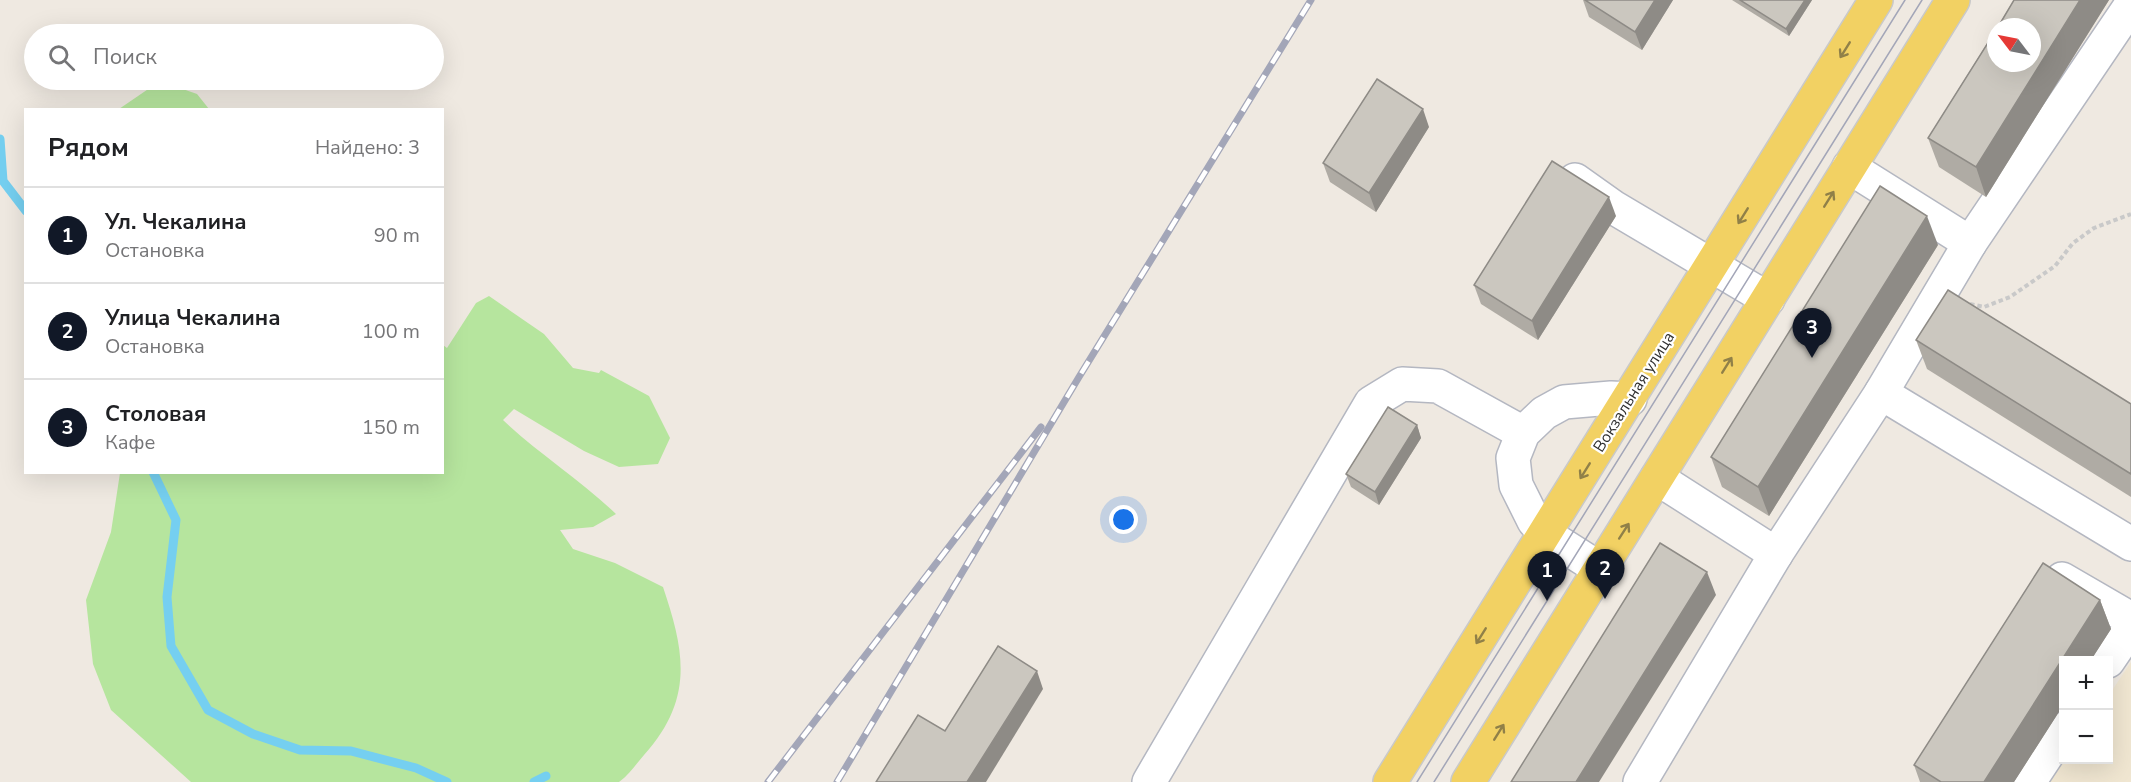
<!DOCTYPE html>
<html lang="ru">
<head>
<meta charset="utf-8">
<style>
	:root { --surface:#fff; --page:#f2f2f2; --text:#202124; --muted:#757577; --line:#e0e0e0; --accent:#111827 }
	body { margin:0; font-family:"Nunito Sans",sans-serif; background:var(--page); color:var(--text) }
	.controls { position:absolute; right:18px; bottom:18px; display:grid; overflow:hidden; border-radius:0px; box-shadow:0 6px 24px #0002 }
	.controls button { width:54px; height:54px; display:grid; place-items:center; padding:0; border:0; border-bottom:2px solid var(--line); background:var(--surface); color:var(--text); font:30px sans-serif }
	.compass { position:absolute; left:1987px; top:18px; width:54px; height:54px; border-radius:50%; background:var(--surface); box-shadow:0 6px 24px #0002; rotate:302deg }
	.you { position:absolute; left:1124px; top:520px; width:21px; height:21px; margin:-15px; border:4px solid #fff; border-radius:50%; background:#1a73e8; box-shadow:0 0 0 9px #1a73e833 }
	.badge { display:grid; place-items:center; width:39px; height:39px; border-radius:50%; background:var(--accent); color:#fff; font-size:20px; font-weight:700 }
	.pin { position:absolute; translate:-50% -50px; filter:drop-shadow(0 2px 3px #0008) }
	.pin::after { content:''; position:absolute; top:32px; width:21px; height:18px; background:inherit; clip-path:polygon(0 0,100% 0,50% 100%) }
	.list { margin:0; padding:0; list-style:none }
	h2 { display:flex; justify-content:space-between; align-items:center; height:78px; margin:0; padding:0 24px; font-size:26px }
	h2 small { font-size:20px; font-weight:400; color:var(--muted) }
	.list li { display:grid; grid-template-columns:39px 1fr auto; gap:18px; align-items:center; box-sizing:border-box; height:96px; padding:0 24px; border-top:2px solid var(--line) }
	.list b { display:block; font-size:22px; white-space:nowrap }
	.list p { margin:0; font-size:20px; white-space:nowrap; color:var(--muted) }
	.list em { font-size:20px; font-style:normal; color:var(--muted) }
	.icon { flex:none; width:33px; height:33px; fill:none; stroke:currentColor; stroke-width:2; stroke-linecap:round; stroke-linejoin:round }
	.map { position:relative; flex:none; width:2131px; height:782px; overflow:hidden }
	.search { position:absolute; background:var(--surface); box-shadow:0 6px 24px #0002; left:24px; top:24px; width:420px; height:66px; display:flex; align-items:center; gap:15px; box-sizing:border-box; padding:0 21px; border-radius:33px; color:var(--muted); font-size:22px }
	.panel { position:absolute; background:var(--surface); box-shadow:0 6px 24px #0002; left:24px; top:108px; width:420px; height:366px; border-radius:0px }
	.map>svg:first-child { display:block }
</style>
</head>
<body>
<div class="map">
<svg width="2131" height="782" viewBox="0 0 2131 782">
	<rect width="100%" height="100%" fill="#efe9e1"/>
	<path fill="#f0e6d1" d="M2131,662V782H2050L2065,760H2108L2109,695Z"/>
	<g fill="#b6e59e">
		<path d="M160,81L197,94L209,109H119Z"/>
		<path d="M489,296L544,334L573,368L599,373L601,370L649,396L670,438L658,464L619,467L584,451L514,409L503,420C539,454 581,480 616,514L593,527L560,530L573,549L615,563L663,587C685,652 694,699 644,755C636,764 629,775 619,782H191L111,710L93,664L86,600L111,532L120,473L442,472L443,345L447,348L476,303Z"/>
	</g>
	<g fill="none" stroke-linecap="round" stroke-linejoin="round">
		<g stroke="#75cff0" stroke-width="9">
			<path d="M0,139L3,181L26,211"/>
			<path d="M153,472L176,520L167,597L171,646L208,710L253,734L300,750L351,751L416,768L447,782"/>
			<path d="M534,782L546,776"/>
		</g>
		<g stroke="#b4b7c1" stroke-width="36">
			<g id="minor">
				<path d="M1849,167L1970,243"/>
				<path d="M1575,180L1613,207L1768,299"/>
				<path d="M1881,393L2131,544"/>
				<path d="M1657,478L1776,554"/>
				<path d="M1600,569L1545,534L1534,521L1516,485L1513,458L1523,433L1544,413L1564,402L1611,398L1630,399"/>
				<path d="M2062,579L2131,619"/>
				<path d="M2108,661L2131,627"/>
				<path d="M1149,782L1371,403L1402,384L1438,386L1523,433"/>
				<path d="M1640,782L1776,554L1881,393L1970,243L2131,5"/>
				<path d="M2029,782L2064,729"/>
			</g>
		</g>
		<g stroke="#c9c9c9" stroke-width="36">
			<g id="major">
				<path d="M1390,782L1876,0"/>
				<path d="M1468,782L1953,0"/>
			</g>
		</g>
		<path stroke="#c9c9c9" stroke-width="4" stroke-dasharray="4.5 3" stroke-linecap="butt" d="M1970,304L1984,307L2010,297L2055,266L2073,243L2094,228L2131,214"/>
		<use href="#minor" stroke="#fff" stroke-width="33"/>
		<use href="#major" stroke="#f2d163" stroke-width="33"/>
		<g stroke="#a3a6b8" stroke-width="1.5">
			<path d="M1417,782L1905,0"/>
			<path d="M1434,782L1922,0"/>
		</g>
		<g stroke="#a3a6b8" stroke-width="7">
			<g id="rail">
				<path d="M768,782L1041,427"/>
				<path d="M837,782L1079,377L1311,0"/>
			</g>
		</g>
		<use href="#rail" stroke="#fff" stroke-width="4.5" stroke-dasharray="14" stroke-linecap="butt"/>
	</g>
	<g fill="#afaba4">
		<path d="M1583,0H1673L1642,50L1589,17Z"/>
		<path d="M1732,0H1812L1789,36Z"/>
		<path d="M2014,0H2109L1986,197L1939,167L1928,138Z"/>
		<path d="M1429,127L1376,212L1330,182L1323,163Z"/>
		<path d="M1616,216L1538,340L1481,304L1474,285Z"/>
		<path d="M1938,245L1769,516L1722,487L1711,457Z"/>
		<path d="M1916,340L2131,404V497L1927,369Z"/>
		<path d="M1417,425L1421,438L1379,505L1351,487L1346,474Z"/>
		<path d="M2043,563L2100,600L2111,629L2091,660H2064V704L2014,782H1920L1914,765Z"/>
	</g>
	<g fill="#8e8b86">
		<path d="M1655,0H1673L1642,50L1635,32Z"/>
		<path d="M1805,0H1812L1789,36L1786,29Z"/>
		<path d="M2080,0H2109L1986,197L1976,167Z"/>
		<path d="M1423,109L1429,127L1376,212L1369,193Z"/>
		<path d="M1609,197L1616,216L1538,340L1532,321Z"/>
		<path d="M1927,216L1938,245L1769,516L1758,487Z"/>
		<path d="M1417,425L1421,438L1379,505L1375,492Z"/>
		<path d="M1707,572L1716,595L1599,782H1576Z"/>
		<path d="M2100,600L2111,629L2091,660H2064V704L2014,782H1984Z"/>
		<path d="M1037,671L1043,689L986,782H967Z"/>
	</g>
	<g fill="#cbc7bf" stroke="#8e8b86" stroke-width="1.5">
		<path d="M1585,0H1655L1635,32Z"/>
		<path d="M1740,0H1805L1786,29Z"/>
		<path d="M2014,0H2080L1976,167L1928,138L1996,30V63H2032V27H1998Z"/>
		<path d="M1377,79L1423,109L1369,193L1323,163Z"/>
		<path d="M1552,161L1609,197L1532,321L1474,285Z"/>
		<path d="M1880,186L1927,216L1758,487L1711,457Z"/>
		<path d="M1948,290L2131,404V474L1916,340Z"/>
		<path d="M1388,407L1417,425L1375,492L1346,474Z"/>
		<path d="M1660,543L1707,572L1576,782H1511Z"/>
		<path d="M2043,563L2100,600L1984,782H1941L1914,765Z"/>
		<path d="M998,646L1037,671L967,782H876L918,715L945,731Z"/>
	</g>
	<defs><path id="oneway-shaft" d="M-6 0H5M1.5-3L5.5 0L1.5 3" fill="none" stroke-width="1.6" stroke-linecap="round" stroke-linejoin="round" transform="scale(1.5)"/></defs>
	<g stroke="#908048">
		<use href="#oneway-shaft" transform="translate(1845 50) rotate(122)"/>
		<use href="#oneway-shaft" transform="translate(1829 199) rotate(-58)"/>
		<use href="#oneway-shaft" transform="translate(1743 216) rotate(122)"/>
		<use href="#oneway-shaft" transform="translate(1727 365) rotate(-58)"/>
		<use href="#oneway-shaft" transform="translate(1585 471) rotate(122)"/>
		<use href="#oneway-shaft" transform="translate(1624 531) rotate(-57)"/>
		<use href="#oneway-shaft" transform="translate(1481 636) rotate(122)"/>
		<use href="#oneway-shaft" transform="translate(1499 732) rotate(-58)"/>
	</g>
	<g text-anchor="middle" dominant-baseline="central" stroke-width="4.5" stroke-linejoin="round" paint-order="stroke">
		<g font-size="16" fill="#2e2e2e" stroke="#fff">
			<text transform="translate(1634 392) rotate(-58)">Вокзальная улица</text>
		</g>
	</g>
</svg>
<div class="controls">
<button>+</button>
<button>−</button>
</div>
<svg class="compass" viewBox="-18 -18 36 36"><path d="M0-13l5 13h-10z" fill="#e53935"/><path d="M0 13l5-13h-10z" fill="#757577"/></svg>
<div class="you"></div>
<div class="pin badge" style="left:1547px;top:601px">1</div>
<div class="pin badge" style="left:1605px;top:599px">2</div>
<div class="pin badge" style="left:1812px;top:358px">3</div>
<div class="search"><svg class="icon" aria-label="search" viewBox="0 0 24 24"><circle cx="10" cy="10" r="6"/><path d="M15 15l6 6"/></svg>Поиск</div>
<section class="panel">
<h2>Рядом<small>Найдено: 3</small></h2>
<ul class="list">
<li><span class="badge">1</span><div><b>Ул. Чекалина</b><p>Остановка</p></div><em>90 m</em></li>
<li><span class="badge">2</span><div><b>Улица Чекалина</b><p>Остановка</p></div><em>100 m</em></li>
<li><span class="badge">3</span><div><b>Столовая</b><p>Кафе</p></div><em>150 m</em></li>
</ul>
</section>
</div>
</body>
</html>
